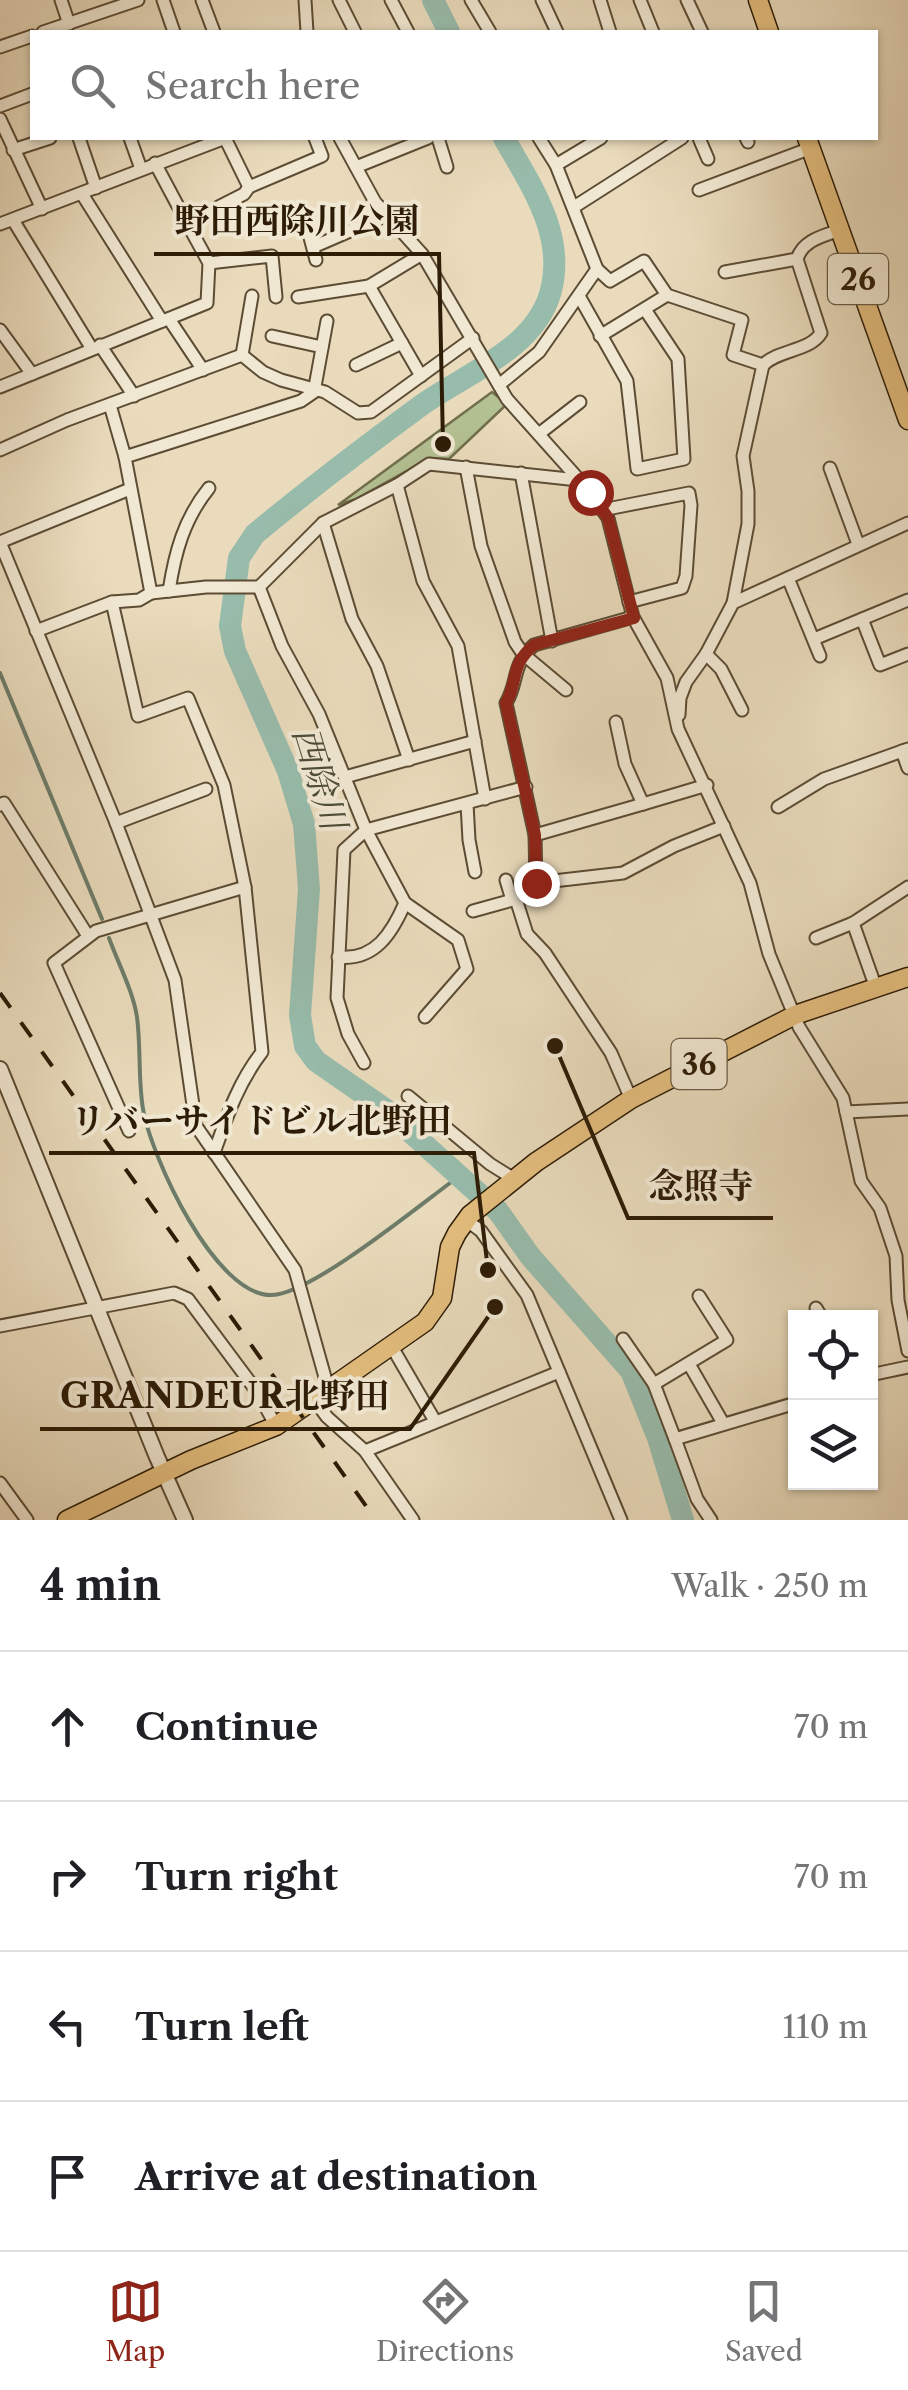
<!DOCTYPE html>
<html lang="en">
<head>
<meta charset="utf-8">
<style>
	:root { --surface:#fff; --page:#f6f6f6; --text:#202124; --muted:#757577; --line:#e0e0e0; --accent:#8f2418 }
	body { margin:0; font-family:"Libre Caslon Text","Noto Serif JP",serif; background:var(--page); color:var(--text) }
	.controls { position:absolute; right:30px; bottom:30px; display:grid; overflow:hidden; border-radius:0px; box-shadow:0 2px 8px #0004 }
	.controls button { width:90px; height:90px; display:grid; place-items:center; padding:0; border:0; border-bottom:2px solid var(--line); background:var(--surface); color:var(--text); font:50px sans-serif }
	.stop { position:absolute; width:30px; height:30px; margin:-22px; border:8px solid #8f2418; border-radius:50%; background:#fff }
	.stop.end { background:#8f2418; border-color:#fff; box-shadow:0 2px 10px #0008 }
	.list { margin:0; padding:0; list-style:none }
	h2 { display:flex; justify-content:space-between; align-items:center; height:130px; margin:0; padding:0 40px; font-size:42px }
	h2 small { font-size:32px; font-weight:400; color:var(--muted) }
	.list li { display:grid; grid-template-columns:65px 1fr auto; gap:30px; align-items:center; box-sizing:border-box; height:150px; padding:0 40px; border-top:2px solid var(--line) }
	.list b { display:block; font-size:38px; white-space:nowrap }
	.list em { font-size:32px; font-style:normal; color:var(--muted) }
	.icon { flex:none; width:55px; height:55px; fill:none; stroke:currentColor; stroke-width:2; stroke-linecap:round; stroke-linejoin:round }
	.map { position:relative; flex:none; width:908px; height:1520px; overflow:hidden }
	.search { position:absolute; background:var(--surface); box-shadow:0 2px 8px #0004; left:30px; right:30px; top:30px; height:110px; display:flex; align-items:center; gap:25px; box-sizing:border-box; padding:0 35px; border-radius:0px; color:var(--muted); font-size:38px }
	.sheet { height:730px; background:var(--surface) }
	nav { display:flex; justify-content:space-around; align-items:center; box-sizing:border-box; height:140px; border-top:2px solid var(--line); background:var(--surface); font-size:28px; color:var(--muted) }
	nav a { display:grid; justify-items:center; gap:5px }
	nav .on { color:var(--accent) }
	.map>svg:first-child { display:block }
</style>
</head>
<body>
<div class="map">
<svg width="908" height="1520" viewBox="0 0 908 1520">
	<rect width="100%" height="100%" fill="#e9dbbc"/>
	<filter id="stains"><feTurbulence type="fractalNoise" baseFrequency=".002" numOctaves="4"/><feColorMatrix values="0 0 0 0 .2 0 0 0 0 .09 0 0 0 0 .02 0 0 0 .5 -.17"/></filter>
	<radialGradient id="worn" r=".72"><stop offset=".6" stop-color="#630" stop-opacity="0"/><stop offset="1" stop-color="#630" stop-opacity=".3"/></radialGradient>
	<path fill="#b3c193" stroke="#706e4c" stroke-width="2.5" d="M492,392L507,404L449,459L430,458L356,499L338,505Z"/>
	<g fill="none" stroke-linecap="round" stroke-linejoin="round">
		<g stroke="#6d7c6a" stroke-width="4">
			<path d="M0,673L102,919"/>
			<path d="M109,938C118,963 133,991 137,1017C141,1047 138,1079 143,1109C151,1156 215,1297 272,1295C312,1294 421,1204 458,1177"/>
			<path d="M658,1438L796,1397"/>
		</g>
		<g stroke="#98bcac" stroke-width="22">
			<path d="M433,0L449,32"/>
			<path d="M504,138C531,186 567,236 550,294C533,351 462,375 419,407C363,448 308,490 255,534L239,558L230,626L235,651L288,771L304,824L309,889L300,1015L305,1046L316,1061L385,1109L498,1211L530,1256L631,1371L658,1438L683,1520"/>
		</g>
		<g stroke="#5c4c34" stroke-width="15">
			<g id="minor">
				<path d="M61,0L69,24"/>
				<path d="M163,0L174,32"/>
				<path d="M202,0L214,32"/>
				<path d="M305,0L307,32"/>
				<path d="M339,0L355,32"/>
				<path d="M391,0L408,32"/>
				<path d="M471,0L490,32"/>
				<path d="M542,0L557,32"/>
				<path d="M600,0L610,32"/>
				<path d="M640,0L653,32"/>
				<path d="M687,0L702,32"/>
				<path d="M43,32L138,0"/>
				<path d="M0,47L32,36"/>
				<path d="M0,106L32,94"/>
				<path d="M0,119L42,209"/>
				<path d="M79,138L96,188"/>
				<path d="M130,138L141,169"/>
				<path d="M340,138L375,202L422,254L507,399L590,492L608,518L633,617L667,678L678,729L750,883L769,954L799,1027L843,1098L861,1181L880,1208L896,1256L898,1300L908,1351"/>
				<path d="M438,138L447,167"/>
				<path d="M539,138L556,165L597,269L610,281L644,261L667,295L742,320L733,355L763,365L743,456L748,491V524L733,603"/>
				<path d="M699,138L708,159"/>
				<path d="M746,138L748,142"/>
				<path d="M13,150L50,138"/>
				<path d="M155,163L187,223"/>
				<path d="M556,165L601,138"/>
				<path d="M356,167L428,138"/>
				<path d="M699,190L811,148"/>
				<path d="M82,194L162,321"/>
				<path d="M574,207L682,138"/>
				<path d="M13,220L92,349"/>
				<path d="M0,224L225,138L249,187"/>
				<path d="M308,230L316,260"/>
				<path d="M313,247L387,215"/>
				<path d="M209,263L272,256L276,297"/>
				<path d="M725,272L797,259C803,240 823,236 840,230"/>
				<path d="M369,286L421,376"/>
				<path d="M579,296L627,381L637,469L684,459L678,359L646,311"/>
				<path d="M298,297L369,286L422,254"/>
				<path d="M169,319L203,370"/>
				<path d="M0,330L32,374"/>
				<path d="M272,336L322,347"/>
				<path d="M600,336L667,295"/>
				<path d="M100,345L134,396"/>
				<path d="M242,355L252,296"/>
				<path d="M356,365L402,343"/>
				<path d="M763,365C779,349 809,352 821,333L797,259"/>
				<path d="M499,385L539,352L597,269"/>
				<path d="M0,387L207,303L209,263L187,223L244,194L249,187L322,156L315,138"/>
				<path d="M110,405L125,457"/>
				<path d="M540,433L580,402"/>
				<path d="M0,450L67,420L242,355L263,372L281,380L325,392L358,413L371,412L473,338"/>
				<path d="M466,467L481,546L515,642L523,654L566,690"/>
				<path d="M830,468L858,544"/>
				<path d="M521,473L552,641"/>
				<path d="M397,485L423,581L458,646L485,799"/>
				<path d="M602,510L689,493L691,505L686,576L682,588L629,602"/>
				<path d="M323,523L352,619L377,666L409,760"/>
				<path d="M0,542L116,823L175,980L196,1126L295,1270L328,1388"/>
				<path d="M0,542L130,489"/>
				<path d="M788,578L820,656"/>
				<path d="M259,587H206L151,593L125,457L301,401L314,392L327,321"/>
				<path d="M169,591C175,552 184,519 209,488"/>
				<path d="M112,602L139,600L151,593"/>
				<path d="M862,619L880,665L908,654"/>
				<path d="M36,631L112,602L138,716L188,698L224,785L245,887L262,1052C238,1083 227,1116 214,1153"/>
				<path d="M814,639L908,600"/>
				<path d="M706,654L721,669L742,710"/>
				<path d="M679,715L680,698L686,682L706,654L733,603L908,523"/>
				<path d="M616,722L625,764L643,804L707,785"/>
				<path d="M902,751L908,768"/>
				<path d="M345,777L475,741"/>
				<path d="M467,804L469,840L475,872"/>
				<path d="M0,805L4,803L88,936"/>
				<path d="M778,807L824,779L908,749"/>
				<path d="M116,823L206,789"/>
				<path d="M535,835L643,804"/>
				<path d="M506,880L512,900"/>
				<path d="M536,883L623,873L674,846L724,826"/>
				<path d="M473,911L516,899"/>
				<path d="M853,923L876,988"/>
				<path d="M816,938L853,923L908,887"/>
				<path d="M338,957C375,961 392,933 405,903"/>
				<path d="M425,1017L467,969L458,940L405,903L366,830L526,787"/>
				<path d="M364,1063L348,1034L337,998L344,850L366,830L319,714L282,646L259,587L323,523L397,485L429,464L578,480"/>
				<path d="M408,1096L490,1164L514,1179"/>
				<path d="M631,1099L611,1053L545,953L527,934L516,899L536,883L535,835L506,703C519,681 511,665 534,645L633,617"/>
				<path d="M846,1112L908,1109"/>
				<path d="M129,1131L54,963L96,931L245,887"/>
				<path d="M466,1220L481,1231L527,1295L621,1520"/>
				<path d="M816,1308L822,1318"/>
				<path d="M0,1326L174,1293L188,1299L258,1393L276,1426"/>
				<path d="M623,1339L654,1384L675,1439"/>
				<path d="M392,1347L435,1421"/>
				<path d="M689,1364L723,1423"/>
				<path d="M870,1375L908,1367"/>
				<path d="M654,1384L727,1340L699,1296"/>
				<path d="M313,1398L327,1417L365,1451L413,1520"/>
				<path d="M365,1451L559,1372"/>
				<path d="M0,1483L27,1520"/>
				<path d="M711,1520L697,1499L675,1439L796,1403"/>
			</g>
		</g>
		<g stroke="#5c4c34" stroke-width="18">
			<path id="tertiary" d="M0,1069L157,1457L185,1520"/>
		</g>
		<g stroke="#2d1c06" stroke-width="21">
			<g id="primary">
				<path d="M758,0L769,32"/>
				<path d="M807,138L908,420"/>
				<path d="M67,1520L191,1460L276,1426L425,1322L442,1298L450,1247L457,1233L470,1215L536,1162L631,1099L795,1015L908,977"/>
			</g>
		</g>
		<use href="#minor" stroke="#f1e8d3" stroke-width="11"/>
		<use href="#tertiary" stroke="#f1e8d3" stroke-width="14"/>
		<use href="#primary" stroke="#e4be7e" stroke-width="18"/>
		<path stroke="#2d1c06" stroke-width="4" stroke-dasharray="18 18" stroke-linecap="butt" d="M0,993L376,1520"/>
	</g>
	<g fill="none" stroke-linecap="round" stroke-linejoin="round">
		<path stroke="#8f2418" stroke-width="12" d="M536,883L535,835L506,703C519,680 509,666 534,645L634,618L608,518L590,492"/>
	</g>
	<g text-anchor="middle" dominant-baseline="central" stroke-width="8" stroke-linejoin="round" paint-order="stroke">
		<g fill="#f1e8d3" stroke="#685944" stroke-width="2.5">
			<rect x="828" y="254" width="60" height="50" rx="8"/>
			<rect x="671.5" y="1039" width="55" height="50" rx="8"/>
		</g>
		<g font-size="30" font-weight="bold" fill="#2d1c06">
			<text x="858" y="279">26</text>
			<text x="699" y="1064">36</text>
		</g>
		<g font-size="35" font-style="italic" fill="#4d4c38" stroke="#f1e8d3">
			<text transform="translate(320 778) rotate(73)">西除川</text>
		</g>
	</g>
	<path fill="none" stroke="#2d1c06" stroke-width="4" d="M443 444L439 254H154M488 1270L474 1153H49M555 1046L628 1218H773M495 1307L410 1429H40"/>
	<g fill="#2d1c06" stroke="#f1e8d3" stroke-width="4">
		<circle cx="443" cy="444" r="10"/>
		<circle cx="488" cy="1270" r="10"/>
		<circle cx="555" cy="1046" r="10"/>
		<circle cx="495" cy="1307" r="10"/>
	</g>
	<g font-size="35" text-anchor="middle" font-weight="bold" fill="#2d1c06" stroke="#f1e8d3" stroke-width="8" stroke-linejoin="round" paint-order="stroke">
		<text x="297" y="233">野田西除川公園</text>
		<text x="261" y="1133">リバーサイドビル北野田</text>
		<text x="701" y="1198">念照寺</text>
		<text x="225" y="1408">GRANDEUR北野田</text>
	</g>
	<rect width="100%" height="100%" filter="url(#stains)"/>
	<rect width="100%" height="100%" fill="url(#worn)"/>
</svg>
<div class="controls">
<button><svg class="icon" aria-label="locate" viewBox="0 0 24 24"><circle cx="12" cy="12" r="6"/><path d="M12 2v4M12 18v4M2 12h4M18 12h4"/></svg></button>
<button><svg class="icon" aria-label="layers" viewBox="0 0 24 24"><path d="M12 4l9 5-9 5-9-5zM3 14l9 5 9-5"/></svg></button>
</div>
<div class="stop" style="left:590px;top:492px"></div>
<div class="stop end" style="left:536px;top:883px"></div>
<div class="search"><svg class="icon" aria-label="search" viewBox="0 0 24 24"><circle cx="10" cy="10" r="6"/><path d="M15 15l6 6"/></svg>Search here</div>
</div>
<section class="sheet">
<h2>4 min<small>Walk · 250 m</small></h2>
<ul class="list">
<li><svg class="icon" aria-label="ahead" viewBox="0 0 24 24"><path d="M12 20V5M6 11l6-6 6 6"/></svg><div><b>Continue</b></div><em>70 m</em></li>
<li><svg class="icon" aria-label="right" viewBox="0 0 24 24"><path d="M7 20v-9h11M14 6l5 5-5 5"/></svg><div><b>Turn right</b></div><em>70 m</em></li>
<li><svg class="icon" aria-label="left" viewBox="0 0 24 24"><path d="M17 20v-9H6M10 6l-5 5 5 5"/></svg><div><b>Turn left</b></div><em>110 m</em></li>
<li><svg class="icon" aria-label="arrive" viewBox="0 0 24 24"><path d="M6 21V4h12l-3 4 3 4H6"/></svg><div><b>Arrive at destination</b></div></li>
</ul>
</section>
<nav>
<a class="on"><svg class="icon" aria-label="map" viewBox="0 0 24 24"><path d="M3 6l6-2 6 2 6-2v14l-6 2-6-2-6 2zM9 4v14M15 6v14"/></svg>Map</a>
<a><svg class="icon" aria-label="directions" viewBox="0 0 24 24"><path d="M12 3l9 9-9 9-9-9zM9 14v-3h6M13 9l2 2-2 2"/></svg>Directions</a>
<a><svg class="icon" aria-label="saved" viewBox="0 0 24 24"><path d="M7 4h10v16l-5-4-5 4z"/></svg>Saved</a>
</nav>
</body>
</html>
